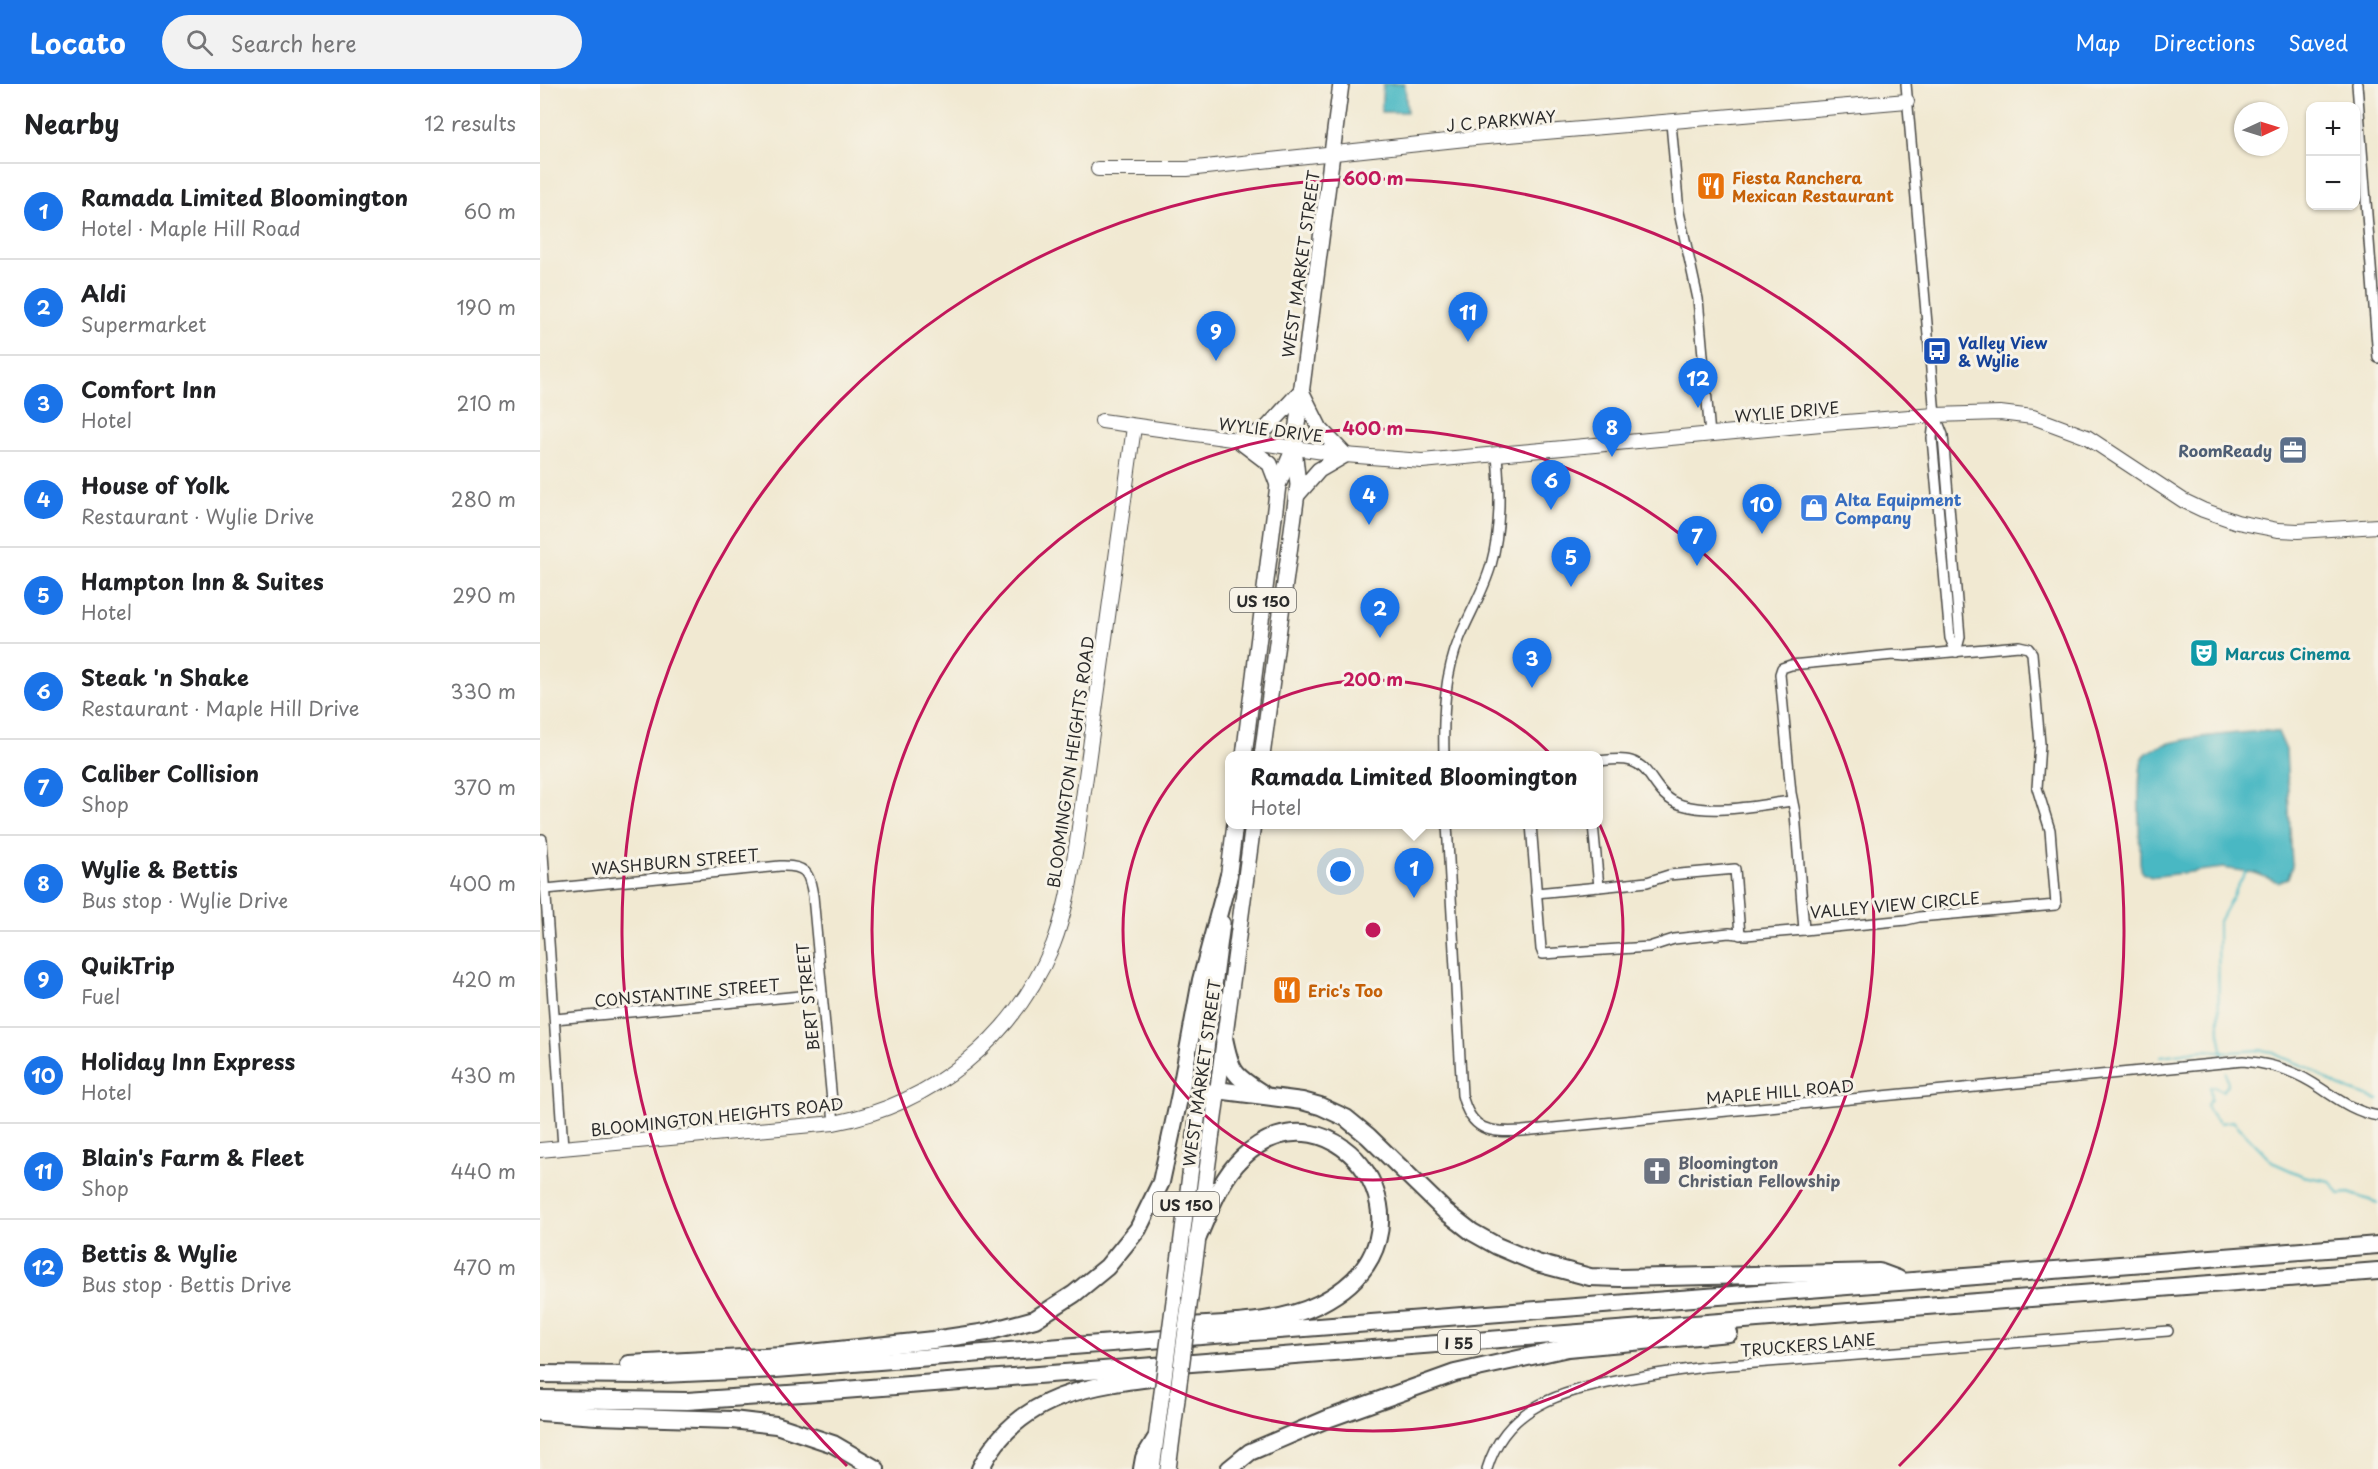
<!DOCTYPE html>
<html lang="en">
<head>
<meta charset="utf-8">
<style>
	:root { --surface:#fff; --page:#f2f2f2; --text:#202124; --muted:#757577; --line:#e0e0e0; --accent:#1a73e8 }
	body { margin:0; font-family:"Playpen Sans",sans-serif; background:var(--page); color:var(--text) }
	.controls { position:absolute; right:18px; top:18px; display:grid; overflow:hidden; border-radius:12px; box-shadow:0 2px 4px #0004 }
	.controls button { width:54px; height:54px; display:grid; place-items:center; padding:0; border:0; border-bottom:2px solid var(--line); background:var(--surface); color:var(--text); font:30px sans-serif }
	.compass { position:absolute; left:1694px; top:18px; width:54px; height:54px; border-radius:50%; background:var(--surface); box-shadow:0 2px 4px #0004; rotate:86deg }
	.you { position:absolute; left:801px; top:788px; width:21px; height:21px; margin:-15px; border:4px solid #fff; border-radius:50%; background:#1a73e8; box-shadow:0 0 0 9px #1a73e833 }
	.badge { display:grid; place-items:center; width:39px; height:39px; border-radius:50%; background:var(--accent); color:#fff; font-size:20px; font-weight:700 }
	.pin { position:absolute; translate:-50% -50px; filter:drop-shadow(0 2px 3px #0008) }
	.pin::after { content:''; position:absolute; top:32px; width:21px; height:18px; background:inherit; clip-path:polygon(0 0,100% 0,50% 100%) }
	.popup { position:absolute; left:685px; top:667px; width:378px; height:78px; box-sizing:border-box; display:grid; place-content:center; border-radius:12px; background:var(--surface); filter:drop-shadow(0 2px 4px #0005); font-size:20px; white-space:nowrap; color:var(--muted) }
	.popup b { font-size:22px; color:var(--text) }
	.popup::after { content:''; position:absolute; left:50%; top:100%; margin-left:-12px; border:12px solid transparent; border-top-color:var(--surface) }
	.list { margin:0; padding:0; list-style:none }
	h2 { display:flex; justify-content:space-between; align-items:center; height:78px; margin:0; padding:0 24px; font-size:26px }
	h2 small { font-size:20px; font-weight:400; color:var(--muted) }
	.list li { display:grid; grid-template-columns:39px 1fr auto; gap:18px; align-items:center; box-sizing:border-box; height:96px; padding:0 24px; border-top:2px solid var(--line) }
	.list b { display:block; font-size:22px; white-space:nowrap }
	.list p { margin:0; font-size:20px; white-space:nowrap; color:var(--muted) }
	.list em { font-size:20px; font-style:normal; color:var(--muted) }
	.icon { flex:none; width:33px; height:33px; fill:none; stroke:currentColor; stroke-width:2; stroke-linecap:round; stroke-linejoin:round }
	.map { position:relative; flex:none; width:1838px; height:1385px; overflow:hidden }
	header { display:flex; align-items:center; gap:36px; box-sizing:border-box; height:84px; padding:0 30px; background:var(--accent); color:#fff }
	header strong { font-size:28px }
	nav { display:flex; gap:33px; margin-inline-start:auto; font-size:21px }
	.search { width:420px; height:54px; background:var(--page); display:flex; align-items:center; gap:15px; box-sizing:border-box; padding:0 21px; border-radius:33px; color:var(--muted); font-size:22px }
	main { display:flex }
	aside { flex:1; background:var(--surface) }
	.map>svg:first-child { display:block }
</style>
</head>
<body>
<header>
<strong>Locato</strong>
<div class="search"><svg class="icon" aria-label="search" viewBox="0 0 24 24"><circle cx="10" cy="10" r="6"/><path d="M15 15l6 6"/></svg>Search here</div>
<nav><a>Map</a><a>Directions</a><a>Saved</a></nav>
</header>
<main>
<aside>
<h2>Nearby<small>12 results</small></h2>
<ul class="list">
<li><span class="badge">1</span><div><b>Ramada Limited Bloomington</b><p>Hotel · Maple Hill Road</p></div><em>60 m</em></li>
<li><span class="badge">2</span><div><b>Aldi</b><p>Supermarket</p></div><em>190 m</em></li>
<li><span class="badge">3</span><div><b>Comfort Inn</b><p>Hotel</p></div><em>210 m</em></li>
<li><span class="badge">4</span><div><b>House of Yolk</b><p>Restaurant · Wylie Drive</p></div><em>280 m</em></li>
<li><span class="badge">5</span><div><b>Hampton Inn &amp; Suites</b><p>Hotel</p></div><em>290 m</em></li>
<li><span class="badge">6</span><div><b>Steak 'n Shake</b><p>Restaurant · Maple Hill Drive</p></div><em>330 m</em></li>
<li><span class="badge">7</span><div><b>Caliber Collision</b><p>Shop</p></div><em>370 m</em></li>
<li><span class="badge">8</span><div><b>Wylie &amp; Bettis</b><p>Bus stop · Wylie Drive</p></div><em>400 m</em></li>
<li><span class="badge">9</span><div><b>QuikTrip</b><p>Fuel</p></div><em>420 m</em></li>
<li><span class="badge">10</span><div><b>Holiday Inn Express</b><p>Hotel</p></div><em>430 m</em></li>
<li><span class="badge">11</span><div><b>Blain's Farm &amp; Fleet</b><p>Shop</p></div><em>440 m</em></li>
<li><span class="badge">12</span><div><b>Bettis &amp; Wylie</b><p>Bus stop · Bettis Drive</p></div><em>470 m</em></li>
</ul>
</aside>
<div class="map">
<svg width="1838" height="1385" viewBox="0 0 1838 1385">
	<rect width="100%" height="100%" fill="#f7f3e8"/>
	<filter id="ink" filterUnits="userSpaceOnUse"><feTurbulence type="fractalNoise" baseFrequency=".0167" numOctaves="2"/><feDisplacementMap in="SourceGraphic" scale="12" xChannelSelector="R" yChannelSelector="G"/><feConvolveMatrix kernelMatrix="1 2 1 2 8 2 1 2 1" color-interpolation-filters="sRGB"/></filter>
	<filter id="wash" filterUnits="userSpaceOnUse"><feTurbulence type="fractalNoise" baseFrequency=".008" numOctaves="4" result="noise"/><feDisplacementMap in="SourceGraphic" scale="24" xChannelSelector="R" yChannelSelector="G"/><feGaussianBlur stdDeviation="1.35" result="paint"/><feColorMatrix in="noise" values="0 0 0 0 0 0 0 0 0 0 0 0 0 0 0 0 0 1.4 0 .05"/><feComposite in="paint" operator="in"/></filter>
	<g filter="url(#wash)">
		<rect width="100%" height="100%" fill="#f1e9d2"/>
		<g fill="#4ab8c3" stroke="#3a7277" stroke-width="1.5">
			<path d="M843,0H865L867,28H841Z"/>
			<path d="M1725,647L1738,648L1746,666L1752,782L1748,794L1738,798L1715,789L1683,784L1611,793L1602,789L1600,779C1600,760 1596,687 1603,674C1613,653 1702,649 1725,647Z"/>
		</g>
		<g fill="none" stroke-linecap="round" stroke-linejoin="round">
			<g stroke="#4ab8c3" stroke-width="2">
				<path d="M1621,972L1663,966L1692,968L1719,966L1734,968L1739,972L1769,984L1798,1002L1838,1016"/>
				<path d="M1683,972L1679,948L1678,839L1706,787"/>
				<path d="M1686,988L1688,1001L1683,1007L1674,1002L1670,1003L1671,1016L1667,1021L1668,1026L1680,1039L1693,1037L1734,1079L1763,1092L1790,1097L1799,1110L1809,1109L1838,1119"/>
			</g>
		</g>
	</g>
	<g filter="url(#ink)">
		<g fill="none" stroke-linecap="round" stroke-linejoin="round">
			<g stroke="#494844" stroke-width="12">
				<g id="street">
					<path d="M1366,0L1395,331L1392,354L1410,554L1416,568"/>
					<path d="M1817,0L1838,274"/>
					<path d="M1131,39L1139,128L1158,215L1170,351"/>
					<path d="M1396,333L1403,351L1420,553L1416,568"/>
					<path d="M1479,562L1488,564L1492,569L1500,660L1497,704L1510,746L1516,821L1379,833L1366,836L1264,846L1255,729L1251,709L1240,590L1242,584L1251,581L1353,571L1366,572Z"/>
					<path d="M904,672C903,631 904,591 920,553C930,529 944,506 951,481C961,445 960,407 957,371"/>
					<path d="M1058,677C1069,676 1081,674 1091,677C1114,684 1113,712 1142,721C1176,731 1217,721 1252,717"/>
					<path d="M907,740L922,1011C931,1047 949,1049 982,1047L1703,977C1727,979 1750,985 1771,998C1794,1012 1811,1027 1838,1032"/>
					<path d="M991,740L1001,865L1003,870L1109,863L1134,855L1189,849L1206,851L1264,846"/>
					<path d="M1053,740L1059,803L1107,798L1129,791L1195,785L1200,851"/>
					<path d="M2,755L23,1063"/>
					<path d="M6,805L240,782C266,781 269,788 273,812L294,1039"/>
					<path d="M996,809L1059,803"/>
					<path d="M15,935L282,910"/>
					<path d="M947,1385C966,1322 1021,1308 1077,1297C1106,1291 1135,1287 1164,1283L1628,1247"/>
				</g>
			</g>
			<g stroke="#494844" stroke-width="16">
				<g id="secondary">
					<path d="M558,85H647L935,54L1367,17"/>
					<path d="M562,337L805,371L882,377L1281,340L1395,331L1460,329L1493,333L1547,353L1644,417L1663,426L1697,438L1738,446L1758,447L1838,442"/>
					<path d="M0,1066L294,1039C393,1020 474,954 513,861C526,828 531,793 537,758L594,343"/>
				</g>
			</g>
			<g stroke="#494844" stroke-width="18">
				<g id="primary">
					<path d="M738,401L730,380L701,358L727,344L761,307"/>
					<path d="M757,411L779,386L805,371L780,345L761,307"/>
					<path d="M704,672L738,401L754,364"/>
					<path d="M722,672L758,401L754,364L801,0"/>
					<path d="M687,803L695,740"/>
					<path d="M650,1214L713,740"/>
					<path d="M634,1217L682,839"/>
					<path d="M612,1385L621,1316"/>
					<path d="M628,1385L637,1315"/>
				</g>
			</g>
			<g stroke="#494844" stroke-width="20">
				<g id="highway">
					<path d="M684,954C691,988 693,991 722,1009"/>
					<path d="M658,1024L666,1012L677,1006L762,1017L780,1022L806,1034L828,1052L905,1127L932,1148L957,1162L997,1179L1050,1193L1080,1194L1339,1188L1358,1195"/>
					<path d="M636,1243C682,1239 737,1241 779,1220C916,1151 793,986 702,1074C680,1095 670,1126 658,1153"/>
					<path d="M89,1280L242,1272L393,1256L447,1248L495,1235L534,1210L567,1183L598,1145L621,1098L640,1010L661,896L689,791"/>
					<path d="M0,1290L99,1291L236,1285L1838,1161"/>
					<path d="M0,1315L147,1317L291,1307L1838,1187"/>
					<path d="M0,1328L57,1332L192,1336L236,1341L293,1360L336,1385"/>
					<path d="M440,1385C479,1306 559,1300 637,1291"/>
					<path d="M602,1385L604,1374L615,1356"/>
					<path d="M689,1385L710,1368L787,1335L915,1289L1028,1264L1189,1249"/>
				</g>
			</g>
			<use href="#street" stroke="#fff" stroke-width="9"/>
			<use href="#secondary" stroke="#fff" stroke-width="14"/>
			<use href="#primary" stroke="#fff" stroke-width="15"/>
			<use href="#highway" stroke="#fff" stroke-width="16"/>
			<g stroke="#494844" stroke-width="18" stroke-linecap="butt">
				<g id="primary-bridge">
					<path d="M637,1315L650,1214"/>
					<path d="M621,1316L634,1217"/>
				</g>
			</g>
			<use href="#primary-bridge" stroke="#fff" stroke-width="15"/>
		</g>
	</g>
	<g fill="none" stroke="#c2185b" stroke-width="3">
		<circle cx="833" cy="846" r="250"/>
		<circle cx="833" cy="846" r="501"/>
		<path d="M307 1382A751 751 0 1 1 1359 1382"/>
	</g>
	<defs>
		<g id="restaurant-square" transform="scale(1.5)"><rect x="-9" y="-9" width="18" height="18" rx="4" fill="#e8710a" stroke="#f7f3e8"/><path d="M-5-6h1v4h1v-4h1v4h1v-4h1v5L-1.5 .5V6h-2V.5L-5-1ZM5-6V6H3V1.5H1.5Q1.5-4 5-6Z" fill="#fff"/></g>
		<g id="bus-square" transform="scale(1.5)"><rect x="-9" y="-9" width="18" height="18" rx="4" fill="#1a4fb4" stroke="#f7f3e8"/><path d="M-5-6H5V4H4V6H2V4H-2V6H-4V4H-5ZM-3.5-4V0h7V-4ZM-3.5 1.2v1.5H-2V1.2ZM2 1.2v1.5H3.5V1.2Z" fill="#fff"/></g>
		<g id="office-square" transform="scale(1.5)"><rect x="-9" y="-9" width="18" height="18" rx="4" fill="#5c6f8a" stroke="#f7f3e8"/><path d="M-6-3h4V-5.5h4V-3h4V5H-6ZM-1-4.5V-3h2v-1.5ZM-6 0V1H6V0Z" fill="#fff"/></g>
		<g id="shop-square" transform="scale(1.5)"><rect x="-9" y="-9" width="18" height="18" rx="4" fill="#3f7fe0" stroke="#f7f3e8"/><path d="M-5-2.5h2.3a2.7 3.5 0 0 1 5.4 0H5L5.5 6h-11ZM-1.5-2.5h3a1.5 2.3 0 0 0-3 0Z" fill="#fff"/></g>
		<g id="theatre-square" transform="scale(1.5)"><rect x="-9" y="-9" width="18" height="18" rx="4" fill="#0f9aa8" stroke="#f7f3e8"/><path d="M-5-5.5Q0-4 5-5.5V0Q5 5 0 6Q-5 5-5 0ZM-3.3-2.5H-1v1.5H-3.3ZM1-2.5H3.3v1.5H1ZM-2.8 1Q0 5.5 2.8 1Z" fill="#fff"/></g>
		<g id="church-square" transform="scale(1.5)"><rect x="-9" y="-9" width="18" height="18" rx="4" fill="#6b7280" stroke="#f7f3e8"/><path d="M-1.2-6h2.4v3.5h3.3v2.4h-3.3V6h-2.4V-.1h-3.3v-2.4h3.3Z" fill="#fff"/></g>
	</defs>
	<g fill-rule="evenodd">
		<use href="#restaurant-square" x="1171" y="102"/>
		<use href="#bus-square" x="1397" y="267"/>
		<use href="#office-square" x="1753" y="366"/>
		<use href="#shop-square" x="1274" y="424"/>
		<use href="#theatre-square" x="1664" y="569"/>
		<use href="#restaurant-square" x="747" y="906"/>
		<use href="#church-square" x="1117" y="1087"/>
	</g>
	<g text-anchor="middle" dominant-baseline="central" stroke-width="6" stroke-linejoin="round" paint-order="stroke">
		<g fill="#f7f3e8" stroke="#686764" stroke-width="1.5">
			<rect x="690" y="504" width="66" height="24" rx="4.5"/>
			<rect x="613" y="1108" width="66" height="24" rx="4.5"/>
			<rect x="898" y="1246" width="42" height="24" rx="4.5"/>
		</g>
		<g font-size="15" font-weight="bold" fill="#2b2b2b">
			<text x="723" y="516">US 150</text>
			<text x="646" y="1120">US 150</text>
			<text x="919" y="1258">I 55</text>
		</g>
		<g font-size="16" fill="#2b2b2b" stroke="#f7f3e8">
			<text transform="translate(961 36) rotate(-5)">J C PARKWAY</text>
			<text transform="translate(760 180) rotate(-82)">WEST MARKET STREET</text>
			<text transform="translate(1247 327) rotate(-5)">WYLIE DRIVE</text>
			<text transform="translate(731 345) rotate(7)">WYLIE DRIVE</text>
			<text transform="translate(530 678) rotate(-82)">BLOOMINGTON HEIGHTS ROAD</text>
			<text transform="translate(135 777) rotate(-5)">WASHBURN STREET</text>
			<text transform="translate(1355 820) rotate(-5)">VALLEY VIEW CIRCLE</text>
			<text transform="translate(147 908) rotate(-5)">CONSTANTINE STREET</text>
			<text transform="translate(267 913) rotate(-96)">BERT STREET</text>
			<text transform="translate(661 989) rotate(-82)">WEST MARKET STREET</text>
			<text transform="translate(1240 1007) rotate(-5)">MAPLE HILL ROAD</text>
			<text transform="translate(177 1032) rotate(-6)">BLOOMINGTON HEIGHTS ROAD</text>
			<text transform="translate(1268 1260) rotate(-5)">TRUCKERS LANE</text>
		</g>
		<g font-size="16" font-weight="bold" fill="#c56008" stroke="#f7f3e8" text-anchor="start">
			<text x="1192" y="93">Fiesta Ranchera<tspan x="1192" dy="18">Mexican Restaurant</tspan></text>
			<text x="768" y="906">Eric's Too</text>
		</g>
		<g font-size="16" font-weight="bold" fill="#164399" stroke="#f7f3e8" text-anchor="start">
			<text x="1418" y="258">Valley View<tspan x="1418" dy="18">&amp; Wylie</tspan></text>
		</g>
		<g font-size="16" font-weight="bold" fill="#4e5e75" stroke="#f7f3e8" text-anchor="end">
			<text x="1732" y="366">RoomReady</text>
		</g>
		<g font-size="16" font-weight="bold" fill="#366cbe" stroke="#f7f3e8" text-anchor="start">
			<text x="1295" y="415">Alta Equipment<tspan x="1295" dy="18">Company</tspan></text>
		</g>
		<g font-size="16" font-weight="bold" fill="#0d838f" stroke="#f7f3e8" text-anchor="start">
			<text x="1685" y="569">Marcus Cinema</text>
		</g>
		<g font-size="16" font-weight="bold" fill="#5b616d" stroke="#f7f3e8" text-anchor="start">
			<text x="1138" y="1078">Bloomington<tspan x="1138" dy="18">Christian Fellowship</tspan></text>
		</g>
	</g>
	<circle cx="833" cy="846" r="9" fill="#c2185b" stroke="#f7f3e8" stroke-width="3"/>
	<g font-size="18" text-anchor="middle" font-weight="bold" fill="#c2185b" stroke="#f7f3e8" stroke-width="6" stroke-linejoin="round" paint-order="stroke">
		<text x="833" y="101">600 m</text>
		<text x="833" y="351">400 m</text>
		<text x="833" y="602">200 m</text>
	</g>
</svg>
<div class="controls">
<button>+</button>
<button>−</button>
</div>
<svg class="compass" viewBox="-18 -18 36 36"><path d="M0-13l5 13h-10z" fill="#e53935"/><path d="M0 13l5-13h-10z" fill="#757577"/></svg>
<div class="you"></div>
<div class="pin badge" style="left:874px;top:814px">1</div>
<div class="popup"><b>Ramada Limited Bloomington</b>Hotel</div>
<div class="pin badge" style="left:840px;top:554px">2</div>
<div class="pin badge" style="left:992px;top:604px">3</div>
<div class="pin badge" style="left:829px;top:441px">4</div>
<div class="pin badge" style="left:1031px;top:503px">5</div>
<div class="pin badge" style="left:1011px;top:426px">6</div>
<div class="pin badge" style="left:1157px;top:482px">7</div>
<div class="pin badge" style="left:1072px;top:373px">8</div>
<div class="pin badge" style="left:676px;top:277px">9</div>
<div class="pin badge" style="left:1222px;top:450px">10</div>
<div class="pin badge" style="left:928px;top:258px">11</div>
<div class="pin badge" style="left:1158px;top:324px">12</div>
</div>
</main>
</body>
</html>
